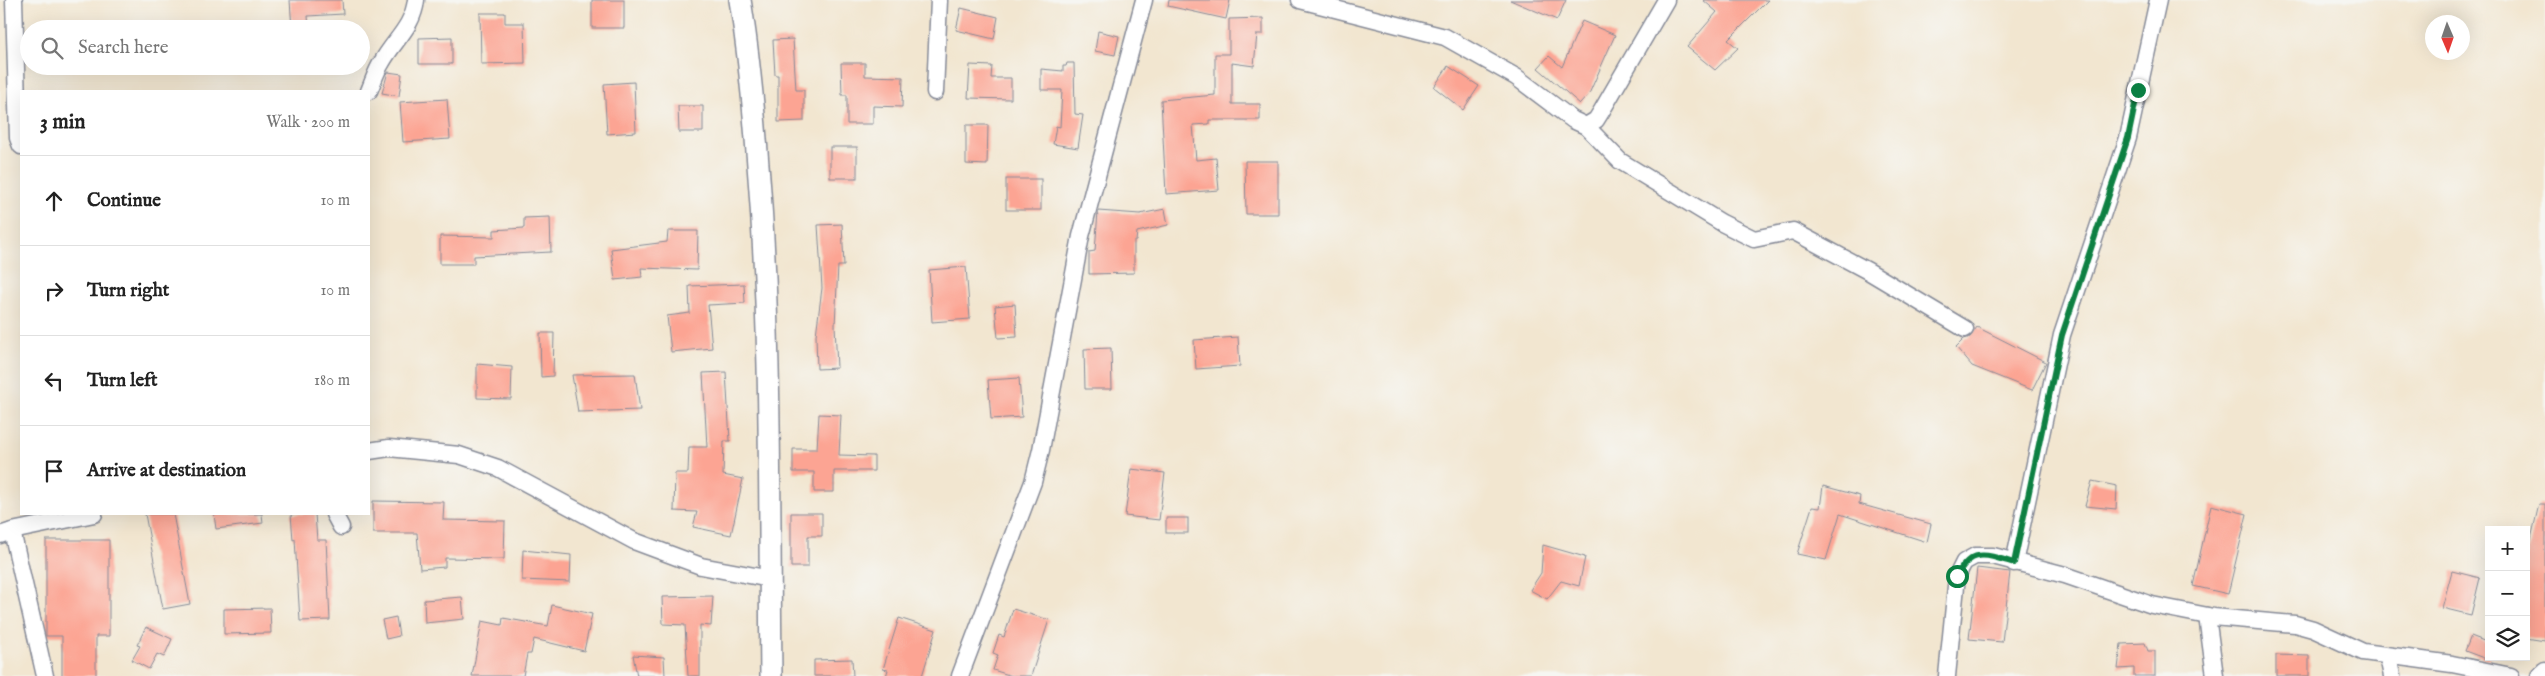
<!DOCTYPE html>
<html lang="en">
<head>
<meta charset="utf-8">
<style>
	:root { --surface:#fff; --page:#f2f2f2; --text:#222; --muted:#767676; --line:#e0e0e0 }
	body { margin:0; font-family:"IM FELL English",serif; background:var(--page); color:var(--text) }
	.controls { position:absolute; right:15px; bottom:15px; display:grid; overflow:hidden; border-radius:0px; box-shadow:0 5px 20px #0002 }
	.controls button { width:45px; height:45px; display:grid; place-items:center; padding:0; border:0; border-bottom:1px solid var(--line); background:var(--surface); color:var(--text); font:25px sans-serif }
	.compass { position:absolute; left:2425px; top:15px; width:45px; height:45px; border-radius:50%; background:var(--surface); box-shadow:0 5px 20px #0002; rotate:178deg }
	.stop { position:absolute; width:15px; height:15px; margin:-11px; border:4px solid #0b8043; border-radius:50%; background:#fff }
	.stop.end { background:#0b8043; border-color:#fff; box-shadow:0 1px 5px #0008 }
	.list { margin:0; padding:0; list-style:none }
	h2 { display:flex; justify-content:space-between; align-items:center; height:65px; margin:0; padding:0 20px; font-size:21px }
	h2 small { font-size:16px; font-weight:400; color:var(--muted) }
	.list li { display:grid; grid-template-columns:32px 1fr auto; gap:15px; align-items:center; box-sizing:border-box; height:90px; padding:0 20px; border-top:1px solid var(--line) }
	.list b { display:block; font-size:19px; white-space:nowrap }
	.list em { font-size:16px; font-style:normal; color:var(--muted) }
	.icon { flex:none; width:28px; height:28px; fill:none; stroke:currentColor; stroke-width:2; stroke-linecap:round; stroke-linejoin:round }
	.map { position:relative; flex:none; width:2545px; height:676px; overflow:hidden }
	.search { position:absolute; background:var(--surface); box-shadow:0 5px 20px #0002; left:20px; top:20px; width:350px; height:55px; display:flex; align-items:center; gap:12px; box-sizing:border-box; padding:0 18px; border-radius:28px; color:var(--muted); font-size:19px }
	.panel { position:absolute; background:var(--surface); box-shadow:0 5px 20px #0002; left:20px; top:90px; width:350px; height:425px; border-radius:0px }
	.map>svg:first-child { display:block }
</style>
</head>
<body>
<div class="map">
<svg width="2545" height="676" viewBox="0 0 2545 676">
	<rect width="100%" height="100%" fill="#f6f6f2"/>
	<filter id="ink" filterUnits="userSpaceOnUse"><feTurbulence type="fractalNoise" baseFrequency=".02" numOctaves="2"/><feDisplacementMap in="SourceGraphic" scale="10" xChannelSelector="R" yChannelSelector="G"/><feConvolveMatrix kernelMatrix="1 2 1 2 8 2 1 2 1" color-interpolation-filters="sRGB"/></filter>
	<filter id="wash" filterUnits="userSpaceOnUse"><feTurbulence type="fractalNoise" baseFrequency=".0096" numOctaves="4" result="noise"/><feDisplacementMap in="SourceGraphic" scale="20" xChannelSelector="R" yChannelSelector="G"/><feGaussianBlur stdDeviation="1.12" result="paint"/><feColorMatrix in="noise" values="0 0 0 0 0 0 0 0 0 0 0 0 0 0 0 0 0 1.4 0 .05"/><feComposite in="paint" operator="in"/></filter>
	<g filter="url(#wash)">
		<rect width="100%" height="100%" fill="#f2e6d0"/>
		<g id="blocks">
			<g fill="#fca493">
				<path d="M290,0H342L343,14L308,16L309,29H292Z"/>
				<rect x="592" y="0" width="32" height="28"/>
				<path d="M1169,0H1230L1226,19L1168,6Z"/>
				<path d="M1510,0H1566L1557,20Z"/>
				<path d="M1703,0H1768L1728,40L1738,48L1715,70L1687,47L1717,12Z"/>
				<path d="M961,8L998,17L994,39L956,30Z"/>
				<path d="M480,13H505V23H524L525,63L481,64Z"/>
				<path d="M1263,18V34H1257L1254,66L1232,63V104H1260V120H1209V124L1193,125L1196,160L1216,158L1219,190L1166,194L1161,100L1215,95V54H1229V19Z"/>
				<path d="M1582,21L1615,35L1589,94L1580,104L1538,68L1549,56L1562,67Z"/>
				<path d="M1098,31L1119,36L1115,55L1095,51Z"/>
				<path d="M452,37V64H419V38Z"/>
				<path d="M793,39L796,90H804V121L778,122V75H775L773,40Z"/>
				<path d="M841,63H865V76L903,77L902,107L873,106V124H847V95H842Z"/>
				<path d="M1067,63H1074L1075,114L1083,115L1078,148L1053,144L1056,126L1060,127L1062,90H1041V69L1063,71V66H1066Z"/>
				<path d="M970,65L992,66L991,78H1011V99L968,98Z"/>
				<path d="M1448,66L1479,86L1463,110L1434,87Z"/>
				<path d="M388,72L402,74L399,96L382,93Z"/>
				<path d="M634,82L636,132L607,134L604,84Z"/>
				<path d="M447,99L450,139L403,142L400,102Z"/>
				<path d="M678,106H703V132H679Z"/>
				<path d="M966,125H988L987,165L966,164Z"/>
				<rect x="830" y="147" width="27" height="31"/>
				<path d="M1245,161H1278V214H1246Z"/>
				<rect x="1006" y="179" width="35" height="31"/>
				<path d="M1165,209L1168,225L1137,232L1136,241H1134V273L1089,274V252L1095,251L1098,211L1140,214Z"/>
				<path d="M550,217L551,252L474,256V264H440V236L494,237V230L524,228V218Z"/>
				<path d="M842,224L844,266H838L835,325L837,368L817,369L816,335L822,288L818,225Z"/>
				<path d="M668,231H698L697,270L641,268L642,277L615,280L611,249L667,242Z"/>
				<path d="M966,267L970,319L932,322L929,270Z"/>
				<path d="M744,284L745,303L708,305L712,348L671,352L667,316L690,313L689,286Z"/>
				<path d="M1015,304L1017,337L998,338L995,306Z"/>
				<path d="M1977,327L2046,362L2032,390L1972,366L1956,347L1964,339L1970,337Z"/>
				<path d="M540,333H554L553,376L541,377Z"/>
				<path d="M1238,337L1240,366L1196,369L1194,340Z"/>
				<path d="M1111,348L1112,389H1085L1084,349Z"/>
				<path d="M477,364L512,367L511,399L477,398Z"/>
				<path d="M726,372L730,441H724L723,475L743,479L731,535L693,527L697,512L674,511L675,473H688L689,447H707L703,373Z"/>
				<path d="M635,374L640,410L578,412L572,375Z"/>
				<path d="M1019,378L1022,417L991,419L988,380Z"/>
				<path d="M819,414L841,415L839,455L874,456V471H834V492H814V472H793V449H817Z"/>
				<path d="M1131,469L1165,473L1159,520L1125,516Z"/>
				<path d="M2092,481L2117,486L2116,509L2085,506Z"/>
				<path d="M1823,486L1860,496L1859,504L1931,524L1927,542L1840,514L1826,560L1797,554L1812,507L1820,508Z"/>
				<path d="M373,501L444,502L443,520L505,521L504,559L445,558V567L420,569L417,533H373Z"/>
				<path d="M2539,504H2545V641L2526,638V561Z"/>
				<path d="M2211,505L2247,514L2228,594L2193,586Z"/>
				<path d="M791,513H822V536H808V567H791Z"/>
				<path d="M145,514H173L190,604L163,609Z"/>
				<path d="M214,514H262L263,523L216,529Z"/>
				<path d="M291,514H315L317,540H326L330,620L300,621L295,539L293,540Z"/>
				<rect x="1166" y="518" width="22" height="15"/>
				<path d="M46,540H109V636H96V676H62V636H46Z"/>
				<path d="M1543,545L1585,557L1579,586L1561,581L1547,599L1530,590L1541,573Z"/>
				<path d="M523,550L571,555L570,582L522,580Z"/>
				<path d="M1977,568L2010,572L2002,642L1969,639Z"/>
				<path d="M2452,571L2480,578L2471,615L2442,608Z"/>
				<path d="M713,596L711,626L700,625V676H688L685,625L663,624L662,597Z"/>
				<path d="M462,597L464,619L425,623L424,600Z"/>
				<path d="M552,605L592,614L584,651L534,639L531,654H527L523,676H472L482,621L502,625L503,618L548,626Z"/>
				<path d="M270,608L271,633L224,634V609Z"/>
				<path d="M1013,609L1049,620L1031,676H1012L993,670L998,655L993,653L999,635L1004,637Z"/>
				<path d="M396,617L399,636L386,639L382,620Z"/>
				<path d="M899,618L936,630L922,676H886L888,670L883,669Z"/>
				<path d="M146,627L172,639L164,657L157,654L149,669L132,660L140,646L137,645Z"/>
				<path d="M2471,636L2489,643V660L2465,651Z"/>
				<path d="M2145,643L2148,651H2155V676H2134V668L2118,669L2121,644Z"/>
				<path d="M633,655L664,657L665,676H637Z"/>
				<path d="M2276,655L2309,656V676H2276Z"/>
				<path d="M852,659L853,676H814V660Z"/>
			</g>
		</g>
	</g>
	<g filter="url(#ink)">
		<use href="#blocks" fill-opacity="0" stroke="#868a97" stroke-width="1"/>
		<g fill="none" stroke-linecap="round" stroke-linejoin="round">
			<g stroke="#868a97" stroke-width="19">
				<g id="minor">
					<path d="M14,0L18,138L21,146"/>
					<path d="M1300,0L1445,37L1516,77L1573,120L1586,126L1596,120L1601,112L1666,0"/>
					<path d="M369,91C373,82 376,71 382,62C394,40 413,27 416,0"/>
					<path d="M935,92L939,0"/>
					<path d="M1586,126L1620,161L1722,223L1754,239L1793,231L1868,271L1965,329"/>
					<path d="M369,451L389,448L459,455L498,468L634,541L701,566L770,579"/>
					<path d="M334,514L341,527"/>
					<path d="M12,531L45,676"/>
					<path d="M0,535L12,531L94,514"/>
					<path d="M2014,563L2062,335L2128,138L2158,0"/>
					<path d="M2207,616L2215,676"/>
					<path d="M2388,657L2392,676"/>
					<path d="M960,676L1033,482L1041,450L1081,236L1144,0"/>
					<path d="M1947,676L1957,576L1964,562L1975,556H1993L2065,575L2152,605L2213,617L2295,624L2313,629L2363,652L2452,664L2511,676"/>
					<path d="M2539,676L2545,670"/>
				</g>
			</g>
			<g stroke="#868a97" stroke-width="24">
				<path id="tertiary" d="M740,0C749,54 754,110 758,165C772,335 769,506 771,676"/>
			</g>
			<use href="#minor" stroke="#fff" stroke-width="16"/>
			<use href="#tertiary" stroke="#fff" stroke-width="21"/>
		</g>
	</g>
	<g fill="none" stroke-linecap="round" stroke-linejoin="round" filter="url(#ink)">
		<path stroke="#0b8043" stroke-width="6" d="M1957,576C1971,547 1988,555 2014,563L2062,335L2128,138L2138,90"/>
	</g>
</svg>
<div class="controls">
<button>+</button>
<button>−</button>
<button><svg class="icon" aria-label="layers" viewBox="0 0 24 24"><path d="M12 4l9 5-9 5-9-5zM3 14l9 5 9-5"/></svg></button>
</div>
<svg class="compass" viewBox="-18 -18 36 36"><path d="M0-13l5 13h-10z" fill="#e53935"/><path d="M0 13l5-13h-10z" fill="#767676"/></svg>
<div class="stop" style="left:1957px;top:576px"></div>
<div class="stop end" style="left:2138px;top:90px"></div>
<div class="search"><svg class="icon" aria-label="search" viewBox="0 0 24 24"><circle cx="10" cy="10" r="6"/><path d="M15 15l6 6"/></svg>Search here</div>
<section class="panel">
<h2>3 min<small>Walk · 200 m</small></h2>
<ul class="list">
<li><svg class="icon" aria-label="ahead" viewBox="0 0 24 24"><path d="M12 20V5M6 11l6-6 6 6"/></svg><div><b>Continue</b></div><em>10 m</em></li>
<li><svg class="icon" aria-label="right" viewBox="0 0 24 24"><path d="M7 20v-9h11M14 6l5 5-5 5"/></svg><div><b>Turn right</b></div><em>10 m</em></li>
<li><svg class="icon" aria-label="left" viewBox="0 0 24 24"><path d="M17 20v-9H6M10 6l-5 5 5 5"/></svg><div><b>Turn left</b></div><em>180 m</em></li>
<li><svg class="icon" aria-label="arrive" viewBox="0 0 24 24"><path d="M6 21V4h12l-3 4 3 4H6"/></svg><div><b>Arrive at destination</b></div></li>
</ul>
</section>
</div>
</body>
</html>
